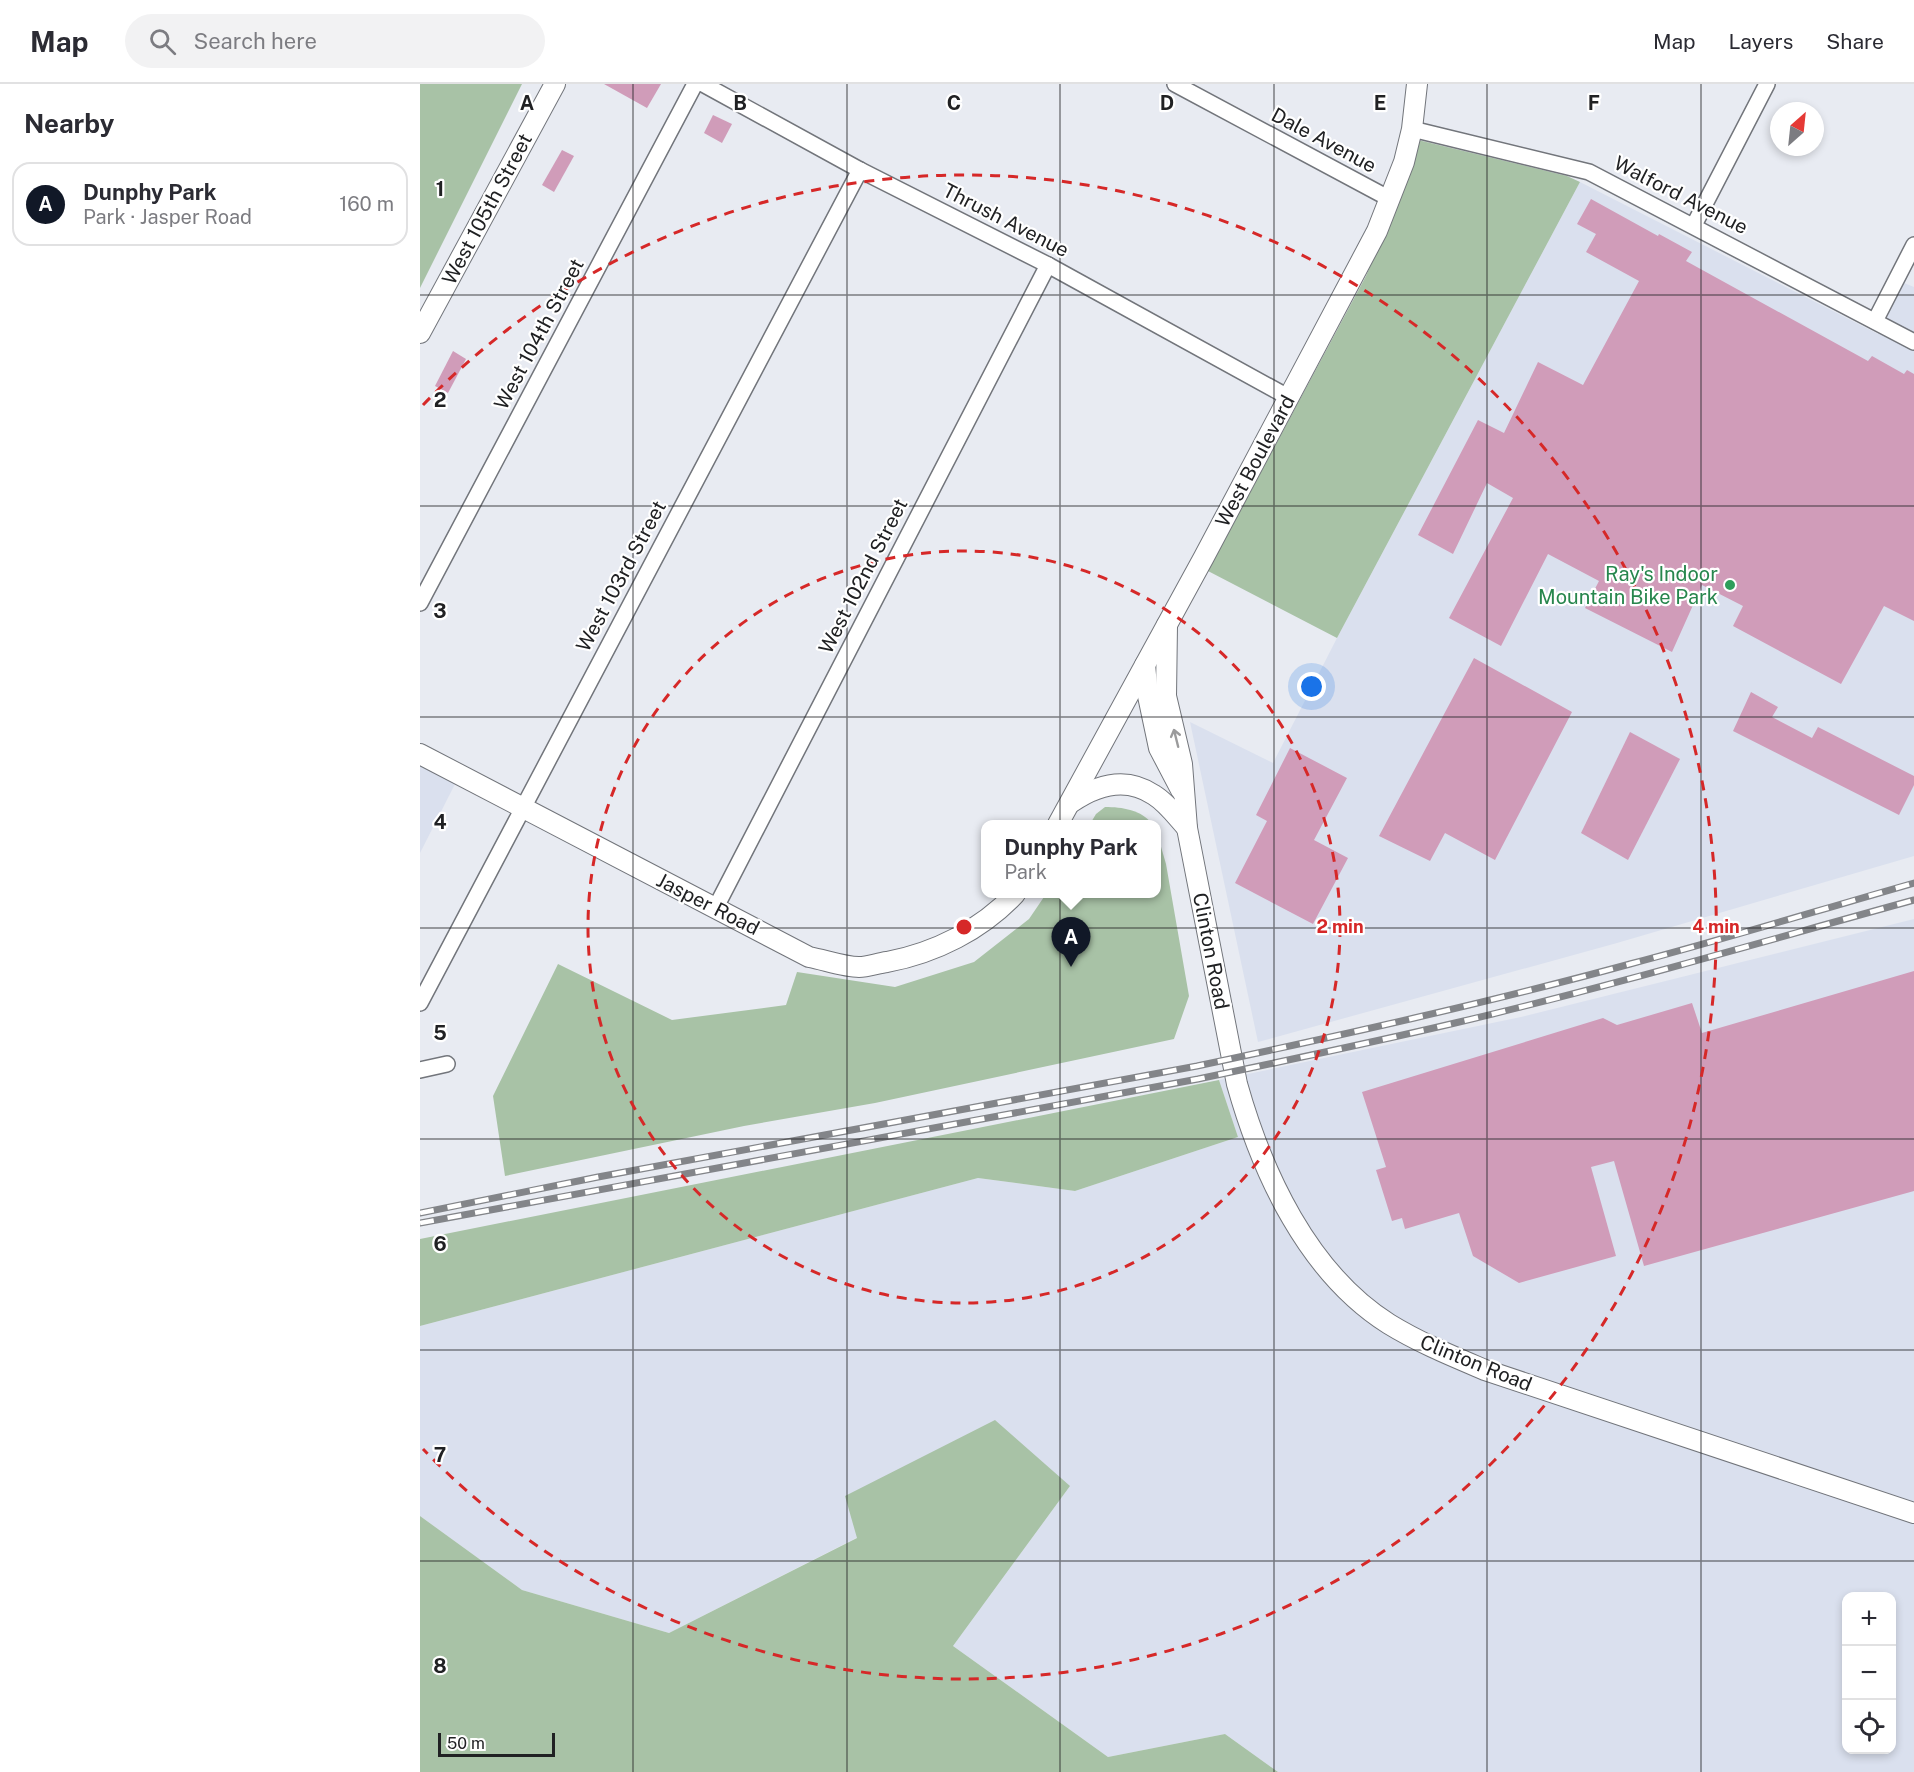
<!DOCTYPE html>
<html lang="en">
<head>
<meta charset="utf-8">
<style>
	:root { --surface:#fff; --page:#f2f2f3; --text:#2b2b33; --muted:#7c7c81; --line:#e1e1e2; --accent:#111827 }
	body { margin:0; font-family:"Public Sans",sans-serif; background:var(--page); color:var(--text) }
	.controls { position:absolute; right:18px; bottom:18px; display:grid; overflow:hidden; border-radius:12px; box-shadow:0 3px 9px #0003 }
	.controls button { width:54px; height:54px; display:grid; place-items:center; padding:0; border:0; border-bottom:2px solid var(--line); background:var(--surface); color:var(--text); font:30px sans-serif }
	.compass { position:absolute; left:1350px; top:18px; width:54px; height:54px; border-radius:50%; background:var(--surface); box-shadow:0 3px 9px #0003; rotate:27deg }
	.scale { position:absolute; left:18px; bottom:15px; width:117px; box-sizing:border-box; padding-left:6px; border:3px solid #202123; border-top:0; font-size:16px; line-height:21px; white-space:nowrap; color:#202123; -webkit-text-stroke:4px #fff; paint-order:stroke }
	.you { position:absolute; left:892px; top:603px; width:21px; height:21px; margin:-15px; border:4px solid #fff; border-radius:50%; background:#1a73e8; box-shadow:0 0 0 9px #1a73e833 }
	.badge { display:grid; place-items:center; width:39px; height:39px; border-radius:50%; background:var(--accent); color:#fff; font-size:20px; font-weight:700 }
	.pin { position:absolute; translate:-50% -50px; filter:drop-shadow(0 2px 3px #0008) }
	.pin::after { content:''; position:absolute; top:32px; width:21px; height:18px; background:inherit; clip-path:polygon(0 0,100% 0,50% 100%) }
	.popup { position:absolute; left:561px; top:736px; width:180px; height:78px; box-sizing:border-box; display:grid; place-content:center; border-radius:12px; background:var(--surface); filter:drop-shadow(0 2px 4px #0005); font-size:20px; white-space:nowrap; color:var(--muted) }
	.popup b { font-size:22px; color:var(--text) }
	.popup::after { content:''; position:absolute; left:50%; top:100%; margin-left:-12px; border:12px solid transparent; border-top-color:var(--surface) }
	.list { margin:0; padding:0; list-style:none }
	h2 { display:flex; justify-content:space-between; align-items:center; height:78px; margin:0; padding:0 24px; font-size:26px }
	h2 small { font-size:20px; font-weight:400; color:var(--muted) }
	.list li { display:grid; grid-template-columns:39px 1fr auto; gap:18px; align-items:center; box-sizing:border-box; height:84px; margin:0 12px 12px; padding:0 12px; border:2px solid var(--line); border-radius:18px }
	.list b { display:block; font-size:22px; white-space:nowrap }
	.list p { margin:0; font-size:20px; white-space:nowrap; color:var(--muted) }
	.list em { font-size:20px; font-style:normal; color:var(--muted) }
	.icon { flex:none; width:33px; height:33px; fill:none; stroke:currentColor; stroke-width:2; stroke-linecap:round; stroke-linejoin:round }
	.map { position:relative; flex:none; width:1494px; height:1688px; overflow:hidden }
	header { display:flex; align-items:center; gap:36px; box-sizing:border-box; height:84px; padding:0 30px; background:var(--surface); border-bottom:2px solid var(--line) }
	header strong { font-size:28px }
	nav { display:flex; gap:33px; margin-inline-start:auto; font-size:21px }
	.search { width:420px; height:54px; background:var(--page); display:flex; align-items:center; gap:15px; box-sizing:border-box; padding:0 21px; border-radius:33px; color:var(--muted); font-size:22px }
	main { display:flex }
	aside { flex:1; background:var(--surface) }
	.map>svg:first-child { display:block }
</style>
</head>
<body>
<header>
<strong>Map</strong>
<div class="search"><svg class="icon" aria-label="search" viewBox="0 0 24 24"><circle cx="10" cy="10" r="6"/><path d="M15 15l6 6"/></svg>Search here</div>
<nav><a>Map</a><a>Layers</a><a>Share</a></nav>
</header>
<main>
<aside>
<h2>Nearby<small></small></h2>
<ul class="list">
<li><span class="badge">A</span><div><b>Dunphy Park</b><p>Park · Jasper Road</p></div><em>160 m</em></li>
</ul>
</aside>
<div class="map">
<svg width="1494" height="1688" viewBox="0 0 1494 1688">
	<rect width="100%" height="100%" fill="#e8ebf2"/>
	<g fill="#dae0ee" fill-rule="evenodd">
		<path d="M1160,98L1458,250L1484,199L1494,203V772L1197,859L838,958L770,638L853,679L917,554Z"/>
		<path d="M0,680L36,698L0,769Z"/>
		<path d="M1494,835V1688H858L805,1650L688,1673L533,1562L650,1402L438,1453L249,1549L102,1506L0,1432V1242L558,1094L655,1107L818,1053L799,996L1101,933ZM1426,1512H1472V1666H1426Z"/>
	</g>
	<g fill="#a8c2a6">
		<path d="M0,0H102L0,204Z"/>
		<path d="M998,56L1147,92L1160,98L917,554L788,487L946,192L973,129Z"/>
		<path d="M685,723C702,723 722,726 732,740H670L676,730Z"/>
		<path d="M737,749L746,780L769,912L754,955L455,1019L324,1042L85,1092L73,1012L138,880L252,936L366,921L377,888L475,903L554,878L609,835L626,810H736Z"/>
		<path d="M799,996L818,1053L655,1107L558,1094L0,1242V1155Z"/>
		<path d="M575,1336L650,1402L533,1562L688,1673L805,1650L858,1688H0V1432L102,1506L249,1549L437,1454L425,1412Z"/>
	</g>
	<g fill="#d09cb9">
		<path d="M184,0H241L227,24Z"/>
		<path d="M293,31L312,40L302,59L284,49Z"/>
		<path d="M142,66L154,72L134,108L122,101Z"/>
		<path d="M1171,115L1238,152L1239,150L1272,168L1266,177L1448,277L1452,272L1484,290L1487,286L1494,290V537L1464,522L1421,600L1313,542L1323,522L1282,501L1252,568L1165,524L1179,497L1128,470L1081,562L1029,534L1093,414L1067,399L1033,470L998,451L1058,336L1084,349L1118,278L1163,301L1219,197L1166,168L1176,150L1157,140Z"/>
		<path d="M33,267L46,275L28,309L15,302Z"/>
		<path d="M1054,574L1152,628L1075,776L1025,749L1010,777L959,752Z"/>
		<path d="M1331,608L1358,623L1352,633L1392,654L1398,643L1494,692V701L1479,731L1313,647Z"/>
		<path d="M1210,648L1260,675L1208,776L1161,749Z"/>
		<path d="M870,664L927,694L894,756L928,774L893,840L815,799L847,737L836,731Z"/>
		<path d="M1494,887V1107L1224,1182L1194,1077L1171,1083L1196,1172L1099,1199L1053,1172L1039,1129L985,1145L982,1134L972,1137L956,1086L966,1083L942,1008L1183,934L1197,941L1272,919L1282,949Z"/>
	</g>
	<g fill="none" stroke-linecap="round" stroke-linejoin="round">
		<g stroke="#72757b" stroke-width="18">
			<g id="minor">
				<path d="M283,0L440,86L628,181L868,313"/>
				<path d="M755,0L970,115"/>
				<path d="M992,45L1169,88L1494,258"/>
				<path d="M1274,141L1347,0"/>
				<path d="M1455,237L1494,161"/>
				<path d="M0,519L275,0"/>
				<path d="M296,823L628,181"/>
				<path d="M0,919L440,86"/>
				<path d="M0,986L27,980"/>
			</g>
		</g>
		<g stroke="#72757b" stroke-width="22">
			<g id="tertiary">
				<path d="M0,249L135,0"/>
				<path d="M747,541L746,612L762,680L767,744L817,1000C842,1089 888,1189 969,1240C1000,1259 1032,1272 1065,1286L1494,1429"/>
				<path d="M725,581L728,612L739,664L761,706"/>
				<path d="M0,670L389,873C405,876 424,883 439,883C448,883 458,879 467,878C515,869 561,846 595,810"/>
				<path d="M652,718C677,701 706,692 734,711C747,719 757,733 767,744"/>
				<path d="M638,740L784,473L957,147L984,78L992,45L997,0"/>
			</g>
		</g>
		<use href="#minor" stroke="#fff" stroke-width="15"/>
		<use href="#tertiary" stroke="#fff" stroke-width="20"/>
		<g stroke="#838589" stroke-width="7">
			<g id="rail">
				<path d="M0,1129L178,1093L777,982C922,951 1067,919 1210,880C1305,855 1399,826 1494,799"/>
				<path d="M0,1139L778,995C864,977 950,959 1035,939C1189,903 1341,858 1494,816"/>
			</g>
		</g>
		<use href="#rail" stroke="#fff" stroke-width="4.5" stroke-dasharray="14" stroke-linecap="butt"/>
	</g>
	<defs><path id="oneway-shaft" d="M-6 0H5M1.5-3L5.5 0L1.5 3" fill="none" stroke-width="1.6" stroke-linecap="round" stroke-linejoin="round" transform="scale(1.5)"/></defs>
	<use stroke="#9b9b9c" href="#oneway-shaft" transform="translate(756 654) rotate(-104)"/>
	<path fill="none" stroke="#202123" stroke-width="1.5" stroke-opacity="0.55" d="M213,0V1688M427,0V1688M640,0V1688M854,0V1688M1067,0V1688M1281,0V1688M0,211H1494M0,422H1494M0,633H1494M0,844H1494M0,1055H1494M0,1266H1494M0,1477H1494"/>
	<g fill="none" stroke="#d62828" stroke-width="3" stroke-dasharray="10 8">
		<circle cx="544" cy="843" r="376"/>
		<path d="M3 321A752 752 0 1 1 3 1365"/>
	</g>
	<circle fill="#2e9e5b" stroke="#fff" stroke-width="2" cx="1310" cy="501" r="6"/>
	<g text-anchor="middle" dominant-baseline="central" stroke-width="4.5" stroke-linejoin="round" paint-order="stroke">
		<g font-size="20" fill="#202123" stroke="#fff">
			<text transform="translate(904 56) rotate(28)">Dale Avenue</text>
			<text transform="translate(1261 111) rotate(27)">Walford Avenue</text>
			<text transform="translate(67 125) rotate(-62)">West 105th Street</text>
			<text transform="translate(586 136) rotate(27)">Thrush Avenue</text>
			<text transform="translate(119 250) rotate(-62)">West 104th Street</text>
			<text transform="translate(835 377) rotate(-62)">West Boulevard</text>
			<text transform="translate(201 492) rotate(-62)">West 103rd Street</text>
			<text transform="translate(443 492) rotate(-63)">West 102nd Street</text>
			<text transform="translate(288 820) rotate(27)">Jasper Road</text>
			<text transform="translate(791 867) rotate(79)">Clinton Road</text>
			<text transform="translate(1056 1279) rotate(22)">Clinton Road</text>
		</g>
		<g font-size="20" fill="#27864d" stroke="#fff" text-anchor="end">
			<text x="1298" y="490">Ray's Indoor<tspan x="1298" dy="23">Mountain Bike Park</tspan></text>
		</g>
	</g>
	<g font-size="20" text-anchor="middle" font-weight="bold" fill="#202123" stroke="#fff" stroke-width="4.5" stroke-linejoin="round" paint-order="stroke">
		<text x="107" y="26">A</text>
		<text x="320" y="26">B</text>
		<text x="534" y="26">C</text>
		<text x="747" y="26">D</text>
		<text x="960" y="26">E</text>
		<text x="1174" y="26">F</text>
		<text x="20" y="112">1</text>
		<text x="20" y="323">2</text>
		<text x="20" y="534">3</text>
		<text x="20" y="745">4</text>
		<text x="20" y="956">5</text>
		<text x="20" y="1167">6</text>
		<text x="20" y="1378">7</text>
		<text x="20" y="1589">8</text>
	</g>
	<circle cx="544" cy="843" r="9" fill="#d62828" stroke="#fff" stroke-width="3"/>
	<g font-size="18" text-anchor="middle" font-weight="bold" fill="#d62828" stroke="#fff" stroke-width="4.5" stroke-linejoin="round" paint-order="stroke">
		<text x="920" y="849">2 min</text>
		<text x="1296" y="849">4 min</text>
	</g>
</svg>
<div class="controls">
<button>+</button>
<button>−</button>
<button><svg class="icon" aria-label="locate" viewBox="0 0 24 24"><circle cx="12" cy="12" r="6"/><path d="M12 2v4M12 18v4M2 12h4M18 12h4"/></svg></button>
</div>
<svg class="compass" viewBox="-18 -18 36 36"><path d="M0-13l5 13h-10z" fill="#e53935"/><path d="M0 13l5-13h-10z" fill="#7c7c81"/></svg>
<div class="scale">50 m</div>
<div class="you"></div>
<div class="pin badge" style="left:651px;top:883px">A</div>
<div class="popup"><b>Dunphy Park</b>Park</div>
</div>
</main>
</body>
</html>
